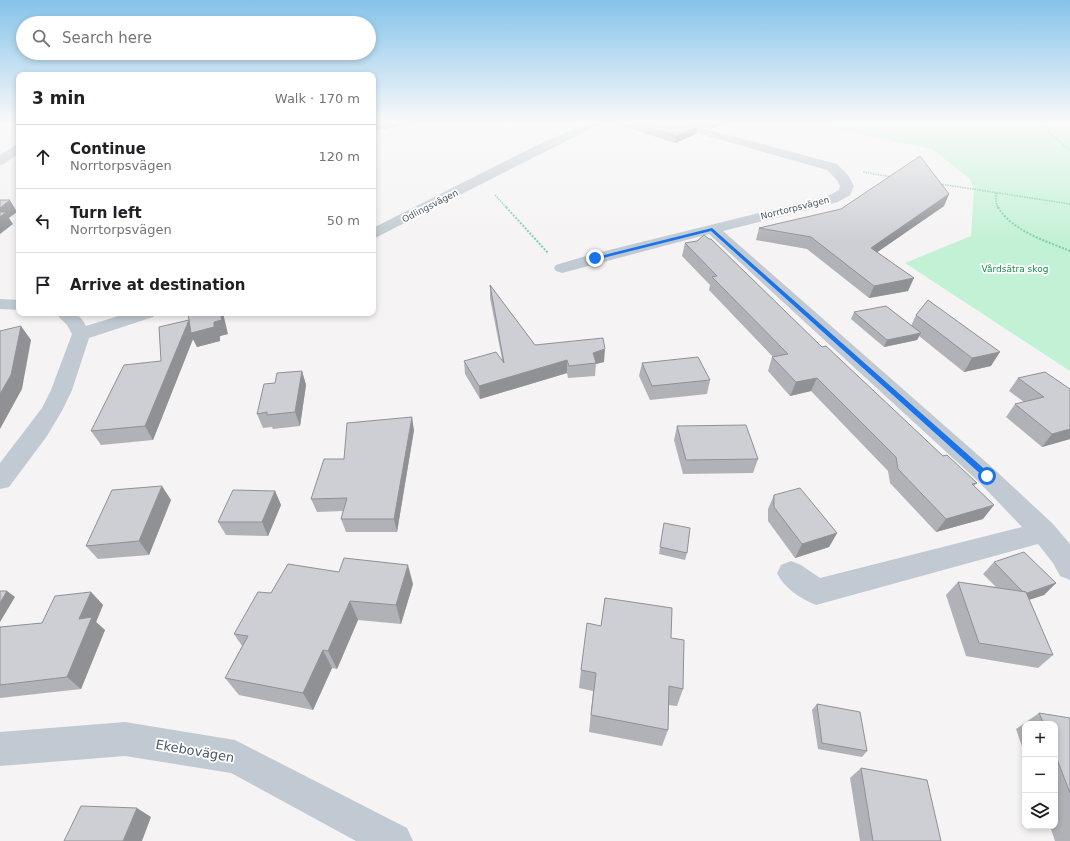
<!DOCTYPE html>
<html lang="en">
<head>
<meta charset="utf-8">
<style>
	:root { --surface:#fff; --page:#f2f2f2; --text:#202124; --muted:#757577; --line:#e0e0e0 }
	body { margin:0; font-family:"DejaVu Sans",sans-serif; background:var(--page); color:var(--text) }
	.controls { position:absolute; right:12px; bottom:12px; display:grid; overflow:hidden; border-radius:8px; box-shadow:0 2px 6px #0003 }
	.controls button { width:36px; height:36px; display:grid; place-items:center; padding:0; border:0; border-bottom:1px solid var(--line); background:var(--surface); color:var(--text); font:20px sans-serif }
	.stop { position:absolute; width:12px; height:12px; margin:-9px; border:3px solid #1a73e8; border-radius:50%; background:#fff }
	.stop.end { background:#1a73e8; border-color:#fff; box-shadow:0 1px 4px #0008 }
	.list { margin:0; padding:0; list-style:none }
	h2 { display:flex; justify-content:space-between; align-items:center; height:52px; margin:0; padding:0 16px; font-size:17px }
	h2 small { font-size:13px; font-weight:400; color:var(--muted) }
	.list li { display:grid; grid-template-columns:26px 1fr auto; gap:12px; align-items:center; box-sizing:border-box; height:64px; padding:0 16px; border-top:1px solid var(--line) }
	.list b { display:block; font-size:15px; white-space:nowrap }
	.list p { margin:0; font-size:13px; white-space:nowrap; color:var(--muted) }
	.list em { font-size:13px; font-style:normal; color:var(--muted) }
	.icon { flex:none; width:22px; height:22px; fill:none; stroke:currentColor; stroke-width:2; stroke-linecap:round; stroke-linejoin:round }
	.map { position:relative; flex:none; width:1070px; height:841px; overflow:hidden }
	.search { position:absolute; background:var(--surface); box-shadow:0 2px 6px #0003; left:16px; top:16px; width:360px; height:44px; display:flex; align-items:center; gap:10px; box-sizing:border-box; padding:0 14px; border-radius:22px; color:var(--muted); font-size:15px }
	.panel { position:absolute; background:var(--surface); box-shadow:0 2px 6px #0003; left:16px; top:72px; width:360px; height:244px; border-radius:8px }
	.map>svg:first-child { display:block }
</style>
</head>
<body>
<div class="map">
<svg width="1070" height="841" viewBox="0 0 1070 841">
	<rect width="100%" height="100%" fill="#f5f3f3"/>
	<path fill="#c3f1d5" d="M810,124H1070V371L905,263L971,236L974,190L970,179L932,149Z"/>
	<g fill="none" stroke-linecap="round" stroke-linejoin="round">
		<g stroke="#7ad0a6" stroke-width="1.5" stroke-dasharray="1.5 1" stroke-linecap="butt">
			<path d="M1038,124L1070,150"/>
			<path d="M863,172L892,177"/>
			<path d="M940,184L1070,204"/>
			<path d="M996,193V202L998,208"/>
			<path d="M495,195L507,208"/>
		</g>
		<g stroke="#7ad0a6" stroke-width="2" stroke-dasharray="2 1.5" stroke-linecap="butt">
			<path d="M506,207L548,253"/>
			<path d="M998,207C1012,231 1046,241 1070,251"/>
		</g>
		<g fill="#c1cad2" fill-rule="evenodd">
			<path d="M586,124H600L373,239V228L543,142Z"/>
			<path d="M670,124H687L837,164L848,175L854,186L850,195L838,202L723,231L995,470L1053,524L1070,544V580L1060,576L1053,563L1038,544L816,605C801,599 784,588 777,573L781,565L791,561L801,565L820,578L1022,527L979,482L709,234L562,273L556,271L554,268L556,265L589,255L828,196L839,190L840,186L837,180L827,170L672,126Z"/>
			<path d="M19,143V153L4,164L0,165V155Z"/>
			<path d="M0,299L19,300V310L0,309Z"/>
			<path d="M55,313C71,313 78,310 86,326L128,313H156L153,317L89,338L72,390L63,409L47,436L9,487L0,489V463L42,408L51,390L72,334L67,325Z"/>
			<path d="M125,722L235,740L407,828L413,841H356L231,773L125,756L0,766V732Z"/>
		</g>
	</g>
	<g fill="#b0b2b7">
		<path d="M616,124H686L698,127L696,134L675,143Z"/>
		<path d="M691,124H722L710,129Z"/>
		<path d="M949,194L944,206L877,252L908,291L869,298L807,249L756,240L759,228Z"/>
		<path d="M685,243L822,347L943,456L977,483L974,486L983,519L936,532L890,483L888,471L811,391L790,396L768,371L772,357H773L709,290L710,285L682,256Z"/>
		<path d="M490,285L535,345L604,362L596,364L595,376L568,378L567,373L480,399L465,374L464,361L502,359L490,298Z"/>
		<path d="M854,312L911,326L916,315L991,366L964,372L919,336L917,340L884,347L851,319Z"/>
		<path d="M159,327L228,334L220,336V341L197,347L193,339L153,440L101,445L91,431L161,361Z"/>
		<path d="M642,363L710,380L707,394L650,400L639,376Z"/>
		<path d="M302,371L306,385L300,426L273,429L272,427L263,428L257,414L275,383Z"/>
		<path d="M1018,378L1070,389V439L1042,447L1006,417L1015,404L1024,402L1009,391Z"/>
		<path d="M677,426L758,459L753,473L683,474L674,440Z"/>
		<path d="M414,430L397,532H346L341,519L343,511L317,512L311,499L344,459Z"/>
		<path d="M275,491L281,505L268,536L226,535L218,522Z"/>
		<path d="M774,495L837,533L829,547L795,558L768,521V509Z"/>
		<path d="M171,500L149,555L98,559L86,546Z"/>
		<path d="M664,523L687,553L685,560L659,554Z"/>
		<path d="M994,562L1056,583L1044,595L1029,600L1053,655L1038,668L966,656L946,595L958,582L996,587L983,574Z"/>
		<path d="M339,572L413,584L401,624L358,620L337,669L332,668L313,710L239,695L225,678L242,646L234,634L271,593Z"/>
		<path d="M91,592L103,605L96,622L105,630L81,689L0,698V627L42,623Z"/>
		<path d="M605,598L671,638L683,689L677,706L669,705L668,730L662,746L589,732L593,691L579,688L581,670L601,626Z"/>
		<path d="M817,704L867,751L862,757L818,749L812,710Z"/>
		<path d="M1039,713L1044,724H1025V755L1016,729Z"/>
		<path d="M1070,718V841H1055L1050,826H1055V724Z"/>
		<path d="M861,768L941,841H860L850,778Z"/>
	</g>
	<g fill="#909195">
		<path d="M381,124H411L373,131V125Z"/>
		<path d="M711,124H722L710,129Z"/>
		<path d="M698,127L696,134L675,143L676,136Z"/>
		<path d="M949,194L944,206L866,260L871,248Z"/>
		<path d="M10,200L17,212L9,218L13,224L0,234V208Z"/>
		<path d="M914,278L908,291L869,298L874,286Z"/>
		<path d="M220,313H223L228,334L220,336V341L197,347L193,339L153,440L145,426L189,320L214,322Z"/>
		<path d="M21,326L31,340L22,389L0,429V394Z"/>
		<path d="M921,333L917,340L884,347L887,340Z"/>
		<path d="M605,349L604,362L596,364V363L593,353Z"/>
		<path d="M1000,352L991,366L964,372L972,358Z"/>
		<path d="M567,360V373L480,399L479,386Z"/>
		<path d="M302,371L306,385L300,426L295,412Z"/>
		<path d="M817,378L811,391L790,396L796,382Z"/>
		<path d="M412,417L414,430L397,532L394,519Z"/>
		<path d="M1070,429V439L1042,447L1052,434Z"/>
		<path d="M162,486L171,500L149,555L139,541Z"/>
		<path d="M275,491L281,505L268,536L262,522Z"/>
		<path d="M994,505L983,519L936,532L946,519Z"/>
		<path d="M837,533L829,547L795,558L802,544Z"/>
		<path d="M408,565L413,584L401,624L396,605Z"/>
		<path d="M1056,583L1044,595L1013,605L1025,594Z"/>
		<path d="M7,591L15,597L0,622V603Z"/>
		<path d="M91,592L103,605L96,622L105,630L81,689L67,677L79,619Z"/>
		<path d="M350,601L358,620L337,669L328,651Z"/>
		<path d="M323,650L332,668L313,710L303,693Z"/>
		<path d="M137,808L151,817L142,841H123Z"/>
	</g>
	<g fill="#cdcfd5" stroke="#909195">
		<path d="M373,124H381L373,125Z"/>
		<path d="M640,124H686L698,127L676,136Z"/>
		<path d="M920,156L949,194L871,248L914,278L874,286L811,237L759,228L841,209Z"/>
		<path d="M0,200H10L0,208Z"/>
		<path d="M0,212H6L0,217Z"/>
		<path d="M704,235L709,239H711L822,347L826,346L943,456L947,455L977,483L972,484L994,505L946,519L898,469L896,457L817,378L796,382L772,357L788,354L712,277L717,276L685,243L697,241Z"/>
		<path d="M490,285L535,345L603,338L605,349L593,353L596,363L569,366L567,360L479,386L464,361L496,352L504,363Z"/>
		<path d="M928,300L1000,352L972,358L916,315Z"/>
		<path d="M886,306L921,333L887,340L854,312Z"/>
		<path d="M188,313H220L222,320L214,322V327L191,333L189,320L145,426L91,431L124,365L161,361L159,327L189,320Z"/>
		<path d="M21,326L11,375L0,394V331Z"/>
		<path d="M698,357L710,380L652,386L642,363Z"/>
		<path d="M302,371L295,412L267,415V412L257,414L264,384L275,383L277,373Z"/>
		<path d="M1045,372L1070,389V429L1052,434L1015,404L1044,397L1018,378Z"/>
		<path d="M412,417L394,519H341L347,498L311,499L324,459H344L347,423Z"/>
		<path d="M746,425L758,459L686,460L677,426Z"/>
		<path d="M162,486L139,541L86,546L112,490Z"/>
		<path d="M800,488L837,533L802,544L774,507V495Z"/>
		<path d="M233,490L275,491L262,522H218Z"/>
		<path d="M664,523L690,528L687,553L660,547Z"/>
		<path d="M1024,552L1056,583L1027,593L1026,592L1022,591L994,562Z"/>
		<path d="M344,558L408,565L396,605L350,601L328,651L323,650L303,693L225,678L248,636L234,634L258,592L271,593L288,564L339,572Z"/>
		<path d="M958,582L1026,592L1053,655L979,643Z"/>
		<path d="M0,591H7L0,603Z"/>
		<path d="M91,592L79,619L92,617L67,677L0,685V627L42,623L55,596Z"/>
		<path d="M605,598L672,608L671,638L684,640L683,689L669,686L668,730L591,715L596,673L581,670L587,623L601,626Z"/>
		<path d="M817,704L860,712L867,751L822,743Z"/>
		<path d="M1039,713L1070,718V793L1055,754V724H1044Z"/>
		<path d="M861,768L927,780L941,841H873Z"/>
		<path d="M81,806L137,808L123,841H64Z"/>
	</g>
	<linearGradient id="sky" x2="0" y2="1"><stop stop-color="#85c3ea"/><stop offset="0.51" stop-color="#fafafa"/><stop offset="1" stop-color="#fafafa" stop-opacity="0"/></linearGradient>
	<rect width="1070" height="241" fill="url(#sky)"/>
	<path fill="#1a73e8" d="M712,228L990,474V478H985L711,231L595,260L592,258Z"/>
	<g text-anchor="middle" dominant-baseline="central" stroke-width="3.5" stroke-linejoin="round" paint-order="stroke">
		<g font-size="9" fill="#4a5661" stroke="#fff">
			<text transform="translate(430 206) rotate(-27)">Odlingsvägen</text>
			<text transform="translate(795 208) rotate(-14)">Norrtorpsvägen</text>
		</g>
		<g font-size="9" fill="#17864f" stroke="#fff">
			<text x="1015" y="269">Vårdsätra skog</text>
		</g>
		<g font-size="13" fill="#4a5661" stroke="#fff">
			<text transform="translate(195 751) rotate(10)">Ekebovägen</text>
		</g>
	</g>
</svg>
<div class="controls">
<button>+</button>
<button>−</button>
<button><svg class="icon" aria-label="layers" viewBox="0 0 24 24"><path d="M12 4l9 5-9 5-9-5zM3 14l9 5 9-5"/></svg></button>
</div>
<div class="stop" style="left:987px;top:476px"></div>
<div class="stop end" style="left:595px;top:258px"></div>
<div class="search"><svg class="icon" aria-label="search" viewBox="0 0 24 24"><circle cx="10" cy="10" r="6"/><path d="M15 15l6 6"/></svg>Search here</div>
<section class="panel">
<h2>3 min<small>Walk · 170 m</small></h2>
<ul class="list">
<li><svg class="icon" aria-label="ahead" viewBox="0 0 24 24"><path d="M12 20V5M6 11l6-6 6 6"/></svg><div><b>Continue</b><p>Norrtorpsvägen</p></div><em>120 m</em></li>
<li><svg class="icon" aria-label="left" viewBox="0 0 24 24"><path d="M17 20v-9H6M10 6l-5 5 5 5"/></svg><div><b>Turn left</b><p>Norrtorpsvägen</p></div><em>50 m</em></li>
<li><svg class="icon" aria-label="arrive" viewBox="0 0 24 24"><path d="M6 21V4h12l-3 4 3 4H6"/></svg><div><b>Arrive at destination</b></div></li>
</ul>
</section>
</div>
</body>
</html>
